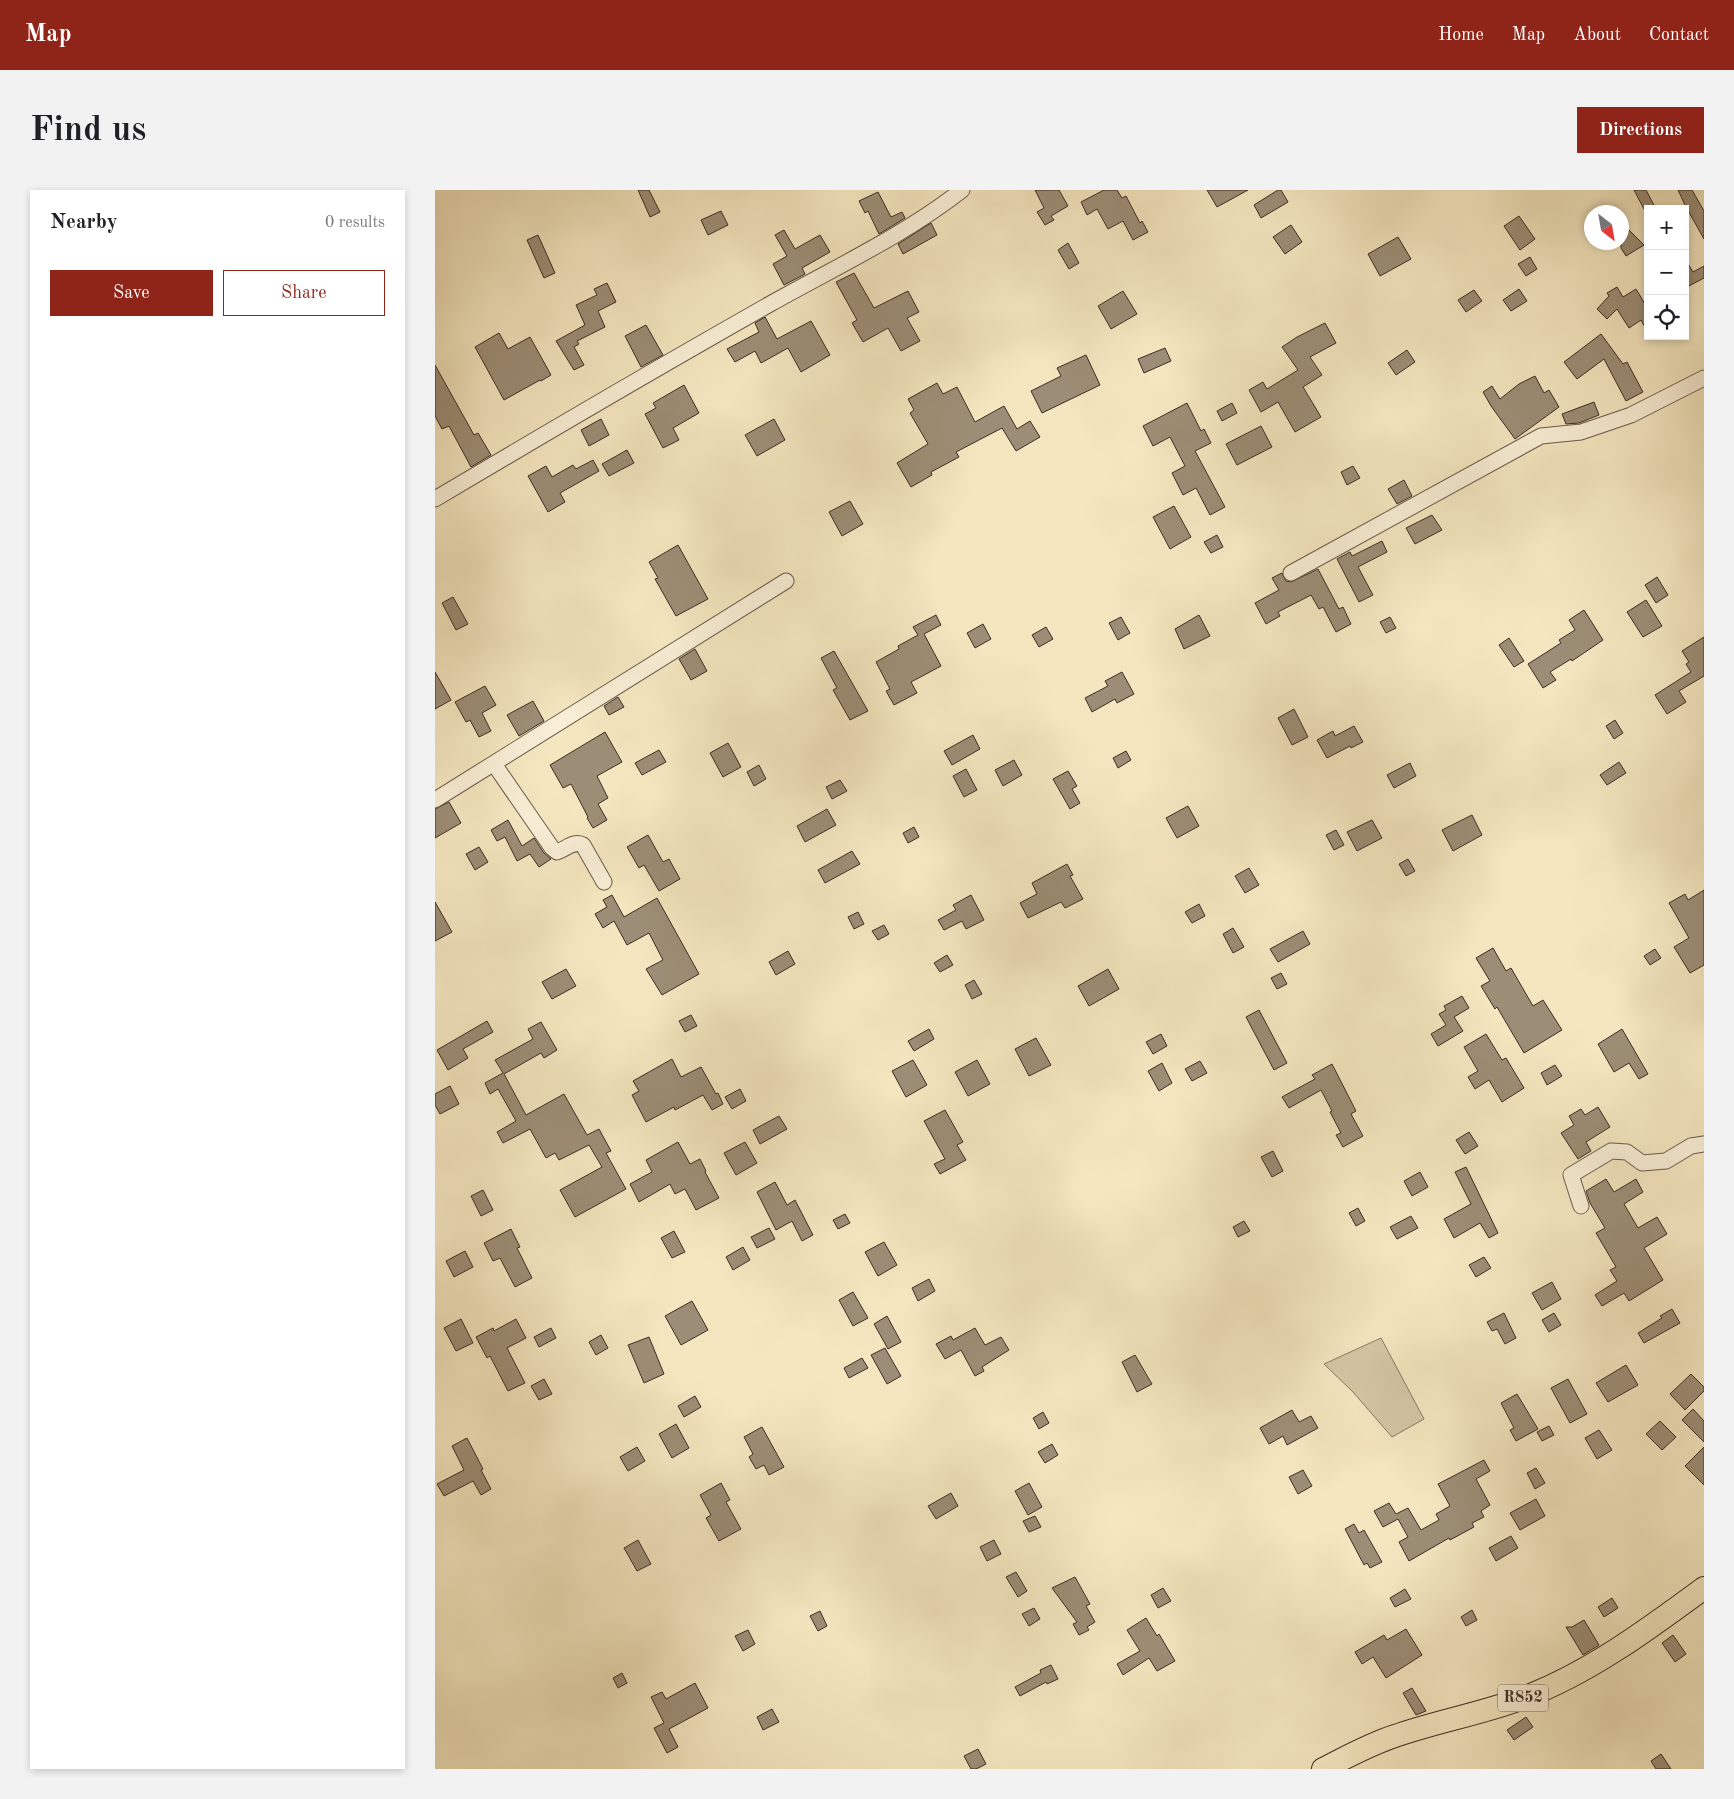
<!DOCTYPE html>
<html lang="en">
<head>
<meta charset="utf-8">
<style>
	:root { --surface:#fff; --page:#f2f2f2; --text:#202124; --muted:#757577; --line:#e0e0e0; --accent:#8f2418 }
	body { margin:0; font-family:"Old Standard TT",serif; background:var(--page); color:var(--text) }
	.controls { position:absolute; right:15px; top:15px; display:grid; overflow:hidden; border-radius:0px; box-shadow:0 2px 8px #0003 }
	.controls button { width:45px; height:45px; display:grid; place-items:center; padding:0; border:0; border-bottom:1px solid var(--line); background:var(--surface); color:var(--text); font:25px sans-serif }
	.compass { position:absolute; left:1149px; top:15px; width:45px; height:45px; border-radius:50%; background:var(--surface); box-shadow:0 2px 8px #0003; rotate:149deg }
	.list { margin:0; padding:0; list-style:none }
	h2 { display:flex; justify-content:space-between; align-items:center; height:65px; margin:0; padding:0 20px; font-size:21px }
	h2 small { font-size:16px; font-weight:400; color:var(--muted) }
	.actions { display:flex; gap:10px; padding:15px 20px }
	.actions a { flex:1; padding:11px 0; border:1px solid var(--accent); border-radius:0px; text-align:center; font-size:18px; color:var(--accent) }
	.actions .main { background:var(--accent); color:#fff }
	.icon { flex:none; width:28px; height:28px; fill:none; stroke:currentColor; stroke-width:2; stroke-linecap:round; stroke-linejoin:round }
	.map { position:relative; flex:none; width:1269px; height:1579px; overflow:hidden; border-radius:0px }
	header { display:flex; align-items:center; gap:30px; box-sizing:border-box; height:70px; padding:0 25px; background:var(--accent); color:#fff }
	header strong { font-size:24px }
	nav { display:flex; gap:28px; margin-inline-start:auto; font-size:18px }
	.intro { display:flex; align-items:center; justify-content:space-between; box-sizing:border-box; height:120px; padding:0 30px }
	h1 { margin:0; font-size:35px }
	.button { padding:12px 22px; border-radius:0px; background:var(--accent); color:#fff; font-size:18px; font-weight:700 }
	main { display:flex; gap:30px; padding:0 30px }
	aside { flex:1; background:var(--surface); border-radius:0px; box-shadow:0 2px 8px #0003 }
	.map>svg:first-child { display:block }
</style>
</head>
<body>
<header>
<strong>Map</strong>
<nav><a>Home</a><a>Map</a><a>About</a><a>Contact</a></nav>
</header>
<div class="intro"><h1>Find us</h1><a class="button">Directions</a></div>
<main>
<aside>
<h2>Nearby<small>0 results</small></h2>
<ul class="list">
</ul>
<div class="actions"><a class="main">Save</a><a>Share</a></div>
</aside>
<div class="map">
<svg width="1269" height="1579" viewBox="0 0 1269 1579">
	<rect width="100%" height="100%" fill="#f4e7c0"/>
	<filter id="stains"><feTurbulence type="fractalNoise" baseFrequency=".004" numOctaves="4"/><feColorMatrix values="0 0 0 0 .2 0 0 0 0 .09 0 0 0 0 .02 0 0 0 .5 -.17"/></filter>
	<radialGradient id="worn" r=".72"><stop offset=".6" stop-color="#630" stop-opacity="0"/><stop offset="1" stop-color="#630" stop-opacity=".3"/></radialGradient>
	<path fill="#d5c7a6" stroke="#897a66" d="M946,1148L989,1229L957,1247L918,1202L889,1174Z"/>
	<g fill="#9c8e76" stroke="#3d2d25">
		<path d="M203,0H214L225,22L215,27Z"/>
		<path d="M600,0H624L633,16L616,26L619,30L610,35L602,22L609,18Z"/>
		<path d="M669,0H682L687,8L691,6L705,33L707,31L713,42L698,50L688,31L673,39L662,19L652,25L646,12Z"/>
		<path d="M772,0H813L782,17Z"/>
		<path d="M843,0H846L853,12L826,28L819,15Z"/>
		<path d="M1199,0H1211L1221,19H1209Z"/>
		<path d="M1243,0H1257L1269,21V49L1250,15Z"/>
		<path d="M443,2L456,27L467,22L470,28L444,44L433,21L430,23L424,11Z"/>
		<path d="M286,21L293,35L273,45L266,30Z"/>
		<path d="M1084,26L1100,49L1085,60L1069,36Z"/>
		<path d="M496,33L502,45L468,64L463,54Z"/>
		<path d="M856,35L867,52L850,64L838,47Z"/>
		<path d="M1193,39L1209,55L1191,66L1186,58V44Z"/>
		<path d="M349,40L360,59L385,45L395,62L367,78L370,84L349,95L338,74L352,66L340,45Z"/>
		<path d="M103,45L120,83L109,88L92,50Z"/>
		<path d="M963,47L976,69L945,86L933,64Z"/>
		<path d="M633,53L644,73L634,79L623,60Z"/>
		<path d="M1095,67L1102,79L1091,86L1083,74Z"/>
		<path d="M1250,69L1258,82L1269,76V88L1250,98Z"/>
		<path d="M419,83L439,118L473,101L484,122L472,128L485,151L466,161L453,138L428,152L417,133L422,130L401,92Z"/>
		<path d="M172,93L181,112L163,121L170,137L142,151L144,154L139,157L149,175L139,180L121,151L150,135L141,115L162,105L159,99Z"/>
		<path d="M1182,97L1188,107L1201,99L1213,119V143L1206,130L1194,138L1182,119L1172,129L1162,119L1174,106L1172,103Z"/>
		<path d="M1084,99L1092,111L1076,121L1068,110Z"/>
		<path d="M1039,100L1047,111L1031,122L1023,110Z"/>
		<path d="M688,101L702,124L676,139L663,116Z"/>
		<path d="M330,127L342,149L376,131L395,165L366,182L353,158L326,173L320,161L300,172L292,159L324,142L320,133Z"/>
		<path d="M890,133L901,153L875,167L887,185L868,197L886,227L860,242L843,212L826,222L814,200L828,192L832,199L863,180L847,157L862,147Z"/>
		<path d="M211,135L228,165L206,177L190,146Z"/>
		<path d="M64,143L73,159L95,147L116,185L106,191L105,190L69,210L40,157Z"/>
		<path d="M1166,144L1188,174L1192,172L1208,202L1191,211L1169,169L1142,189L1129,172Z"/>
		<path d="M730,158L736,171L709,183L703,169Z"/>
		<path d="M972,160L980,172L961,185L953,173Z"/>
		<path d="M651,165L665,195L607,223L596,201L626,186L622,178Z"/>
		<path d="M0,175L39,245L43,243L56,265L36,277L14,236L7,239L0,226Z"/>
		<path d="M1100,186L1109,203L1114,200L1124,217L1080,249L1056,216L1048,202L1057,196L1065,209L1084,194Z"/>
		<path d="M502,193L508,204L522,197L540,232L569,216L582,239L595,231L605,247L581,261L567,238L521,262L524,267L496,282L497,285L476,297L462,273L493,254L475,223L479,220L473,209Z"/>
		<path d="M249,195L264,223L238,238L244,250L228,258L210,224L221,218L218,213Z"/>
		<path d="M1159,212L1164,225L1144,233L1131,234L1127,224Z"/>
		<path d="M752,213L766,241L769,239L776,253L760,261L790,317L775,325L761,298L748,305L737,283L750,276L735,247L718,256L708,236Z"/>
		<path d="M797,213L802,223L787,231L782,221Z"/>
		<path d="M166,229L174,245L154,256L146,240Z"/>
		<path d="M339,229L350,250L322,266L310,245Z"/>
		<path d="M826,236L837,257L802,275L791,254Z"/>
		<path d="M192,260L199,273L174,286L167,274Z"/>
		<path d="M158,270L164,281L125,303L130,312L113,322L93,286L111,276L117,287L138,275L141,279Z"/>
		<path d="M918,276L925,288L912,295L906,282Z"/>
		<path d="M969,290L977,306L962,314L953,299Z"/>
		<path d="M415,311L428,334L407,346L394,322Z"/>
		<path d="M739,316L756,347L735,359L718,327Z"/>
		<path d="M997,325L1007,340L980,354L971,338Z"/>
		<path d="M782,345L788,357L776,363L769,352Z"/>
		<path d="M947,351L952,362L923,377L938,405L924,412L902,369L915,362L917,366Z"/>
		<path d="M243,355L273,409L241,426L220,389L223,388L214,372Z"/>
		<path d="M883,379L904,419L908,417L916,434L901,442L888,417L884,419L876,405L843,422L845,426L831,434L820,413L844,400L837,388L847,383L851,391L856,392Z"/>
		<path d="M1222,387L1233,405L1221,413L1210,395Z"/>
		<path d="M18,407L33,434L21,440L7,413Z"/>
		<path d="M1211,410L1227,436L1208,447L1192,422Z"/>
		<path d="M1149,420L1168,450L1137,471L1136,469L1115,482L1121,490L1108,498L1093,474L1126,453L1124,450L1140,440L1134,430Z"/>
		<path d="M501,425L506,435L489,444L506,476L476,492L482,503L459,515L451,501L455,499L441,472L464,459L463,456L483,445L478,437Z"/>
		<path d="M764,425L775,446L749,459L740,439Z"/>
		<path d="M686,427L695,443L683,450L674,433Z"/>
		<path d="M955,427L961,438L951,443L945,432Z"/>
		<path d="M548,434L556,449L540,458L532,443Z"/>
		<path d="M611,437L618,449L604,457L597,445Z"/>
		<path d="M1269,447V486L1244,501L1251,512L1232,524L1220,505L1256,482L1251,474L1254,472L1247,461Z"/>
		<path d="M1074,448L1089,471L1079,477L1064,455Z"/>
		<path d="M260,459L272,481L256,490L244,469Z"/>
		<path d="M399,461L433,521L415,530L398,500L402,498L386,468Z"/>
		<path d="M0,482L16,510L0,519Z"/>
		<path d="M687,482L699,504L682,513L680,509L657,522L650,508L673,496L670,491Z"/>
		<path d="M50,496L61,515L47,523L56,541L44,547L35,530L31,532L20,512Z"/>
		<path d="M183,507L189,517L174,525L169,516Z"/>
		<path d="M98,511L109,531L84,546L72,525Z"/>
		<path d="M859,519L873,547L857,555L843,528Z"/>
		<path d="M1180,530L1188,543L1179,549L1171,536Z"/>
		<path d="M919,536L928,552L916,558L915,556L892,568L882,550L898,541L900,546Z"/>
		<path d="M170,542L187,572L162,586L173,608L163,614L172,630L158,638L152,628L153,627L136,594L128,598L115,575Z"/>
		<path d="M538,545L545,559L517,575L509,561Z"/>
		<path d="M293,553L306,577L288,587L275,563Z"/>
		<path d="M224,560L231,572L207,585L200,573Z"/>
		<path d="M691,561L696,570L683,578L678,568Z"/>
		<path d="M579,570L587,585L568,596L560,580Z"/>
		<path d="M1184,572L1191,583L1172,595L1165,585Z"/>
		<path d="M975,573L981,586L959,598L952,585Z"/>
		<path d="M324,575L331,589L319,596L312,582Z"/>
		<path d="M531,579L542,600L529,607L518,586Z"/>
		<path d="M633,581L642,596L637,599L645,613L635,619L618,589Z"/>
		<path d="M405,590L412,601L397,609L391,597Z"/>
		<path d="M14,612L26,633L0,648V619Z"/>
		<path d="M753,616L764,636L742,648L731,628Z"/>
		<path d="M392,619L401,635L370,652L362,636Z"/>
		<path d="M1037,625L1047,645L1018,661L1007,640Z"/>
		<path d="M73,630L87,656L99,648L109,663L116,669L104,677L95,664L82,671L70,647L62,651L56,640Z"/>
		<path d="M937,630L947,648L922,661L912,642Z"/>
		<path d="M479,637L484,647L473,653L468,643Z"/>
		<path d="M901,640L909,655L899,660L891,645Z"/>
		<path d="M213,645L228,672L234,669L245,689L224,701L209,675L204,678L192,657Z"/>
		<path d="M44,657L53,672L40,680L31,664Z"/>
		<path d="M417,661L425,674L390,693L383,680Z"/>
		<path d="M973,669L980,681L971,686L964,674Z"/>
		<path d="M632,674L638,685L635,686L648,709L630,718L626,712L593,728L585,713L602,704L597,693Z"/>
		<path d="M814,678L824,695L810,703L800,686Z"/>
		<path d="M1269,700V775L1255,783L1239,757L1254,748L1234,713L1250,704L1253,710Z"/>
		<path d="M177,705L189,727L222,708L264,784L227,805L211,779L228,770L214,743L192,755L179,731L168,738L160,724L172,717L168,710Z"/>
		<path d="M536,705L549,730L531,739L527,731L509,740L503,730L521,720L518,715Z"/>
		<path d="M0,712L17,742L0,751Z"/>
		<path d="M764,714L770,726L757,733L750,722Z"/>
		<path d="M423,722L429,734L419,739L413,727Z"/>
		<path d="M449,735L454,744L443,750L437,741Z"/>
		<path d="M798,738L809,757L798,763L788,744Z"/>
		<path d="M868,741L875,754L843,772L835,759Z"/>
		<path d="M1058,758L1071,781L1076,778L1098,816L1108,810L1127,840L1089,863L1062,817L1060,819L1046,796L1055,791L1041,768Z"/>
		<path d="M1220,759L1226,768L1215,775L1209,766Z"/>
		<path d="M353,761L360,774L341,785L334,772Z"/>
		<path d="M512,765L518,775L505,782L499,773Z"/>
		<path d="M131,779L141,796L117,809L107,792Z"/>
		<path d="M673,779L684,799L654,816L643,796Z"/>
		<path d="M846,783L852,794L842,799L836,788Z"/>
		<path d="M539,790L547,804L537,809L530,795Z"/>
		<path d="M1027,806L1034,818L1019,827L1028,841L1003,856L996,844L1011,835L1004,824L1011,820L1009,816Z"/>
		<path d="M824,820L852,873L839,880L811,827Z"/>
		<path d="M256,825L262,836L250,842L244,831Z"/>
		<path d="M52,831L58,842L28,859L33,868L13,880L2,860Z"/>
		<path d="M106,832L122,860L109,868L106,863L69,884L91,925L129,904L152,945L164,939L176,961L171,963L191,999L140,1027L125,1000L167,977L154,955L124,970L120,963L111,968L95,939L68,953L62,942L81,931L63,899L55,904L50,893L68,883L60,870L98,849L93,839Z"/>
		<path d="M494,839L499,849L479,861L473,851Z"/>
		<path d="M1187,839L1213,884L1204,889L1194,873L1179,882L1163,854Z"/>
		<path d="M726,844L732,856L718,864L711,852Z"/>
		<path d="M1051,844L1067,870L1071,868L1089,898L1067,912L1054,890L1040,899L1033,887L1043,881L1029,857Z"/>
		<path d="M601,848L616,875L594,886L580,859Z"/>
		<path d="M237,869L246,887L266,877L281,904L283,903L288,914L277,920L268,905L240,920L239,917L211,932L197,905L204,901L198,891Z"/>
		<path d="M478,870L492,895L471,907L457,881Z"/>
		<path d="M542,870L555,894L533,906L520,882Z"/>
		<path d="M765,871L772,883L757,891L750,879Z"/>
		<path d="M727,873L737,893L724,901L713,881Z"/>
		<path d="M897,874L921,921L916,924L928,946L908,957L901,945L906,943L895,922L897,921L886,900L854,918L847,907L880,889L877,885Z"/>
		<path d="M1120,875L1127,886L1112,895L1106,883Z"/>
		<path d="M15,896L24,914L5,924L0,915V904Z"/>
		<path d="M305,899L311,911L297,919L290,907Z"/>
		<path d="M1163,917L1175,937L1151,952L1156,961L1143,969L1126,943L1139,935L1134,926L1146,919L1150,925Z"/>
		<path d="M510,920L528,952L522,955L531,970L505,984L499,974L510,969L489,931Z"/>
		<path d="M344,926L352,939L325,954L318,940Z"/>
		<path d="M1034,942L1043,956L1030,964L1021,950Z"/>
		<path d="M243,952L255,974L265,969L271,981L270,982L284,1008L261,1020L250,999L240,1004L235,994L204,1012L195,994L217,982L211,970Z"/>
		<path d="M310,952L322,973L301,985L289,963Z"/>
		<path d="M838,961L848,981L837,987L826,967Z"/>
		<path d="M1031,977L1063,1043L1054,1048L1045,1033L1019,1048L1009,1029L1036,1014L1020,982Z"/>
		<path d="M985,982L993,997L977,1006L969,991Z"/>
		<path d="M1171,989L1179,1002L1201,989L1208,1002L1189,1014L1203,1038L1222,1027L1232,1044L1209,1058L1228,1090L1194,1111L1189,1103L1167,1116L1160,1105L1182,1091L1175,1080L1181,1077L1161,1043L1170,1038L1155,1013L1151,1001Z"/>
		<path d="M340,992L352,1015L360,1010L378,1045L367,1051L357,1031L341,1040L322,1002Z"/>
		<path d="M48,1000L58,1020L46,1026L36,1006Z"/>
		<path d="M923,1018L930,1031L921,1036L914,1023Z"/>
		<path d="M410,1024L415,1033L403,1039L398,1030Z"/>
		<path d="M976,1026L983,1038L962,1049L955,1037Z"/>
		<path d="M809,1031L815,1041L803,1047L798,1037Z"/>
		<path d="M334,1038L340,1049L322,1058L316,1047Z"/>
		<path d="M76,1039L85,1057L82,1058L97,1088L80,1097L65,1068L58,1071L49,1053Z"/>
		<path d="M239,1041L250,1062L237,1068L226,1048Z"/>
		<path d="M449,1052L462,1075L443,1086L430,1062Z"/>
		<path d="M308,1057L315,1070L298,1080L291,1067Z"/>
		<path d="M30,1061L38,1077L19,1087L11,1071Z"/>
		<path d="M1049,1067L1056,1078L1041,1087L1034,1075Z"/>
		<path d="M494,1089L500,1101L483,1111L477,1098Z"/>
		<path d="M1117,1092L1126,1109L1107,1120L1097,1103Z"/>
		<path d="M418,1102L433,1128L418,1136L404,1110Z"/>
		<path d="M257,1111L273,1140L246,1155L230,1126Z"/>
		<path d="M1237,1119L1245,1133L1209,1153L1203,1143L1227,1128L1225,1126Z"/>
		<path d="M1069,1123L1081,1148L1070,1154L1062,1139L1057,1141L1052,1132Z"/>
		<path d="M1119,1123L1126,1135L1114,1142L1107,1130Z"/>
		<path d="M452,1126L466,1152L453,1159L439,1134Z"/>
		<path d="M26,1129L38,1153L21,1161L9,1138Z"/>
		<path d="M81,1129L91,1148L72,1158L90,1193L73,1201L55,1166L52,1168L41,1147L58,1138L59,1141Z"/>
		<path d="M116,1138L121,1148L104,1157L99,1147Z"/>
		<path d="M540,1138L550,1155L566,1147L574,1160L547,1177L549,1181L540,1186L526,1160L510,1169L501,1154L516,1146L518,1150Z"/>
		<path d="M166,1145L173,1158L161,1165L154,1152Z"/>
		<path d="M214,1147L229,1184L209,1193L193,1155Z"/>
		<path d="M450,1158L466,1186L452,1194L436,1165Z"/>
		<path d="M700,1165L717,1194L702,1202L687,1172Z"/>
		<path d="M427,1168L433,1178L414,1188L409,1178Z"/>
		<path d="M1191,1175L1203,1195L1173,1212L1161,1193Z"/>
		<path d="M1256,1184L1269,1197V1201L1250,1220L1235,1204Z"/>
		<path d="M109,1189L117,1204L104,1210L96,1196Z"/>
		<path d="M1133,1189L1152,1224L1135,1233L1116,1198Z"/>
		<path d="M1082,1204L1103,1239L1081,1251L1075,1240L1079,1238L1066,1213Z"/>
		<path d="M260,1206L266,1217L249,1227L243,1216Z"/>
		<path d="M1258,1219L1269,1231V1252L1247,1230Z"/>
		<path d="M857,1220L864,1232L876,1226L883,1238L852,1255L848,1246L834,1254L825,1238Z"/>
		<path d="M608,1222L614,1233L604,1239L598,1228Z"/>
		<path d="M1225,1231L1241,1247L1227,1260L1211,1244Z"/>
		<path d="M241,1234L254,1258L237,1268L224,1244Z"/>
		<path d="M1114,1236L1119,1245L1107,1251L1102,1242Z"/>
		<path d="M327,1237L349,1277L334,1285L329,1275L321,1279L314,1267L318,1264L309,1247Z"/>
		<path d="M1164,1240L1177,1260L1162,1269L1150,1248Z"/>
		<path d="M32,1248L48,1279L46,1280L56,1299L46,1305L38,1291L9,1306L2,1294L29,1280L17,1256Z"/>
		<path d="M617,1254L623,1265L610,1273L603,1262Z"/>
		<path d="M202,1257L210,1271L193,1281L185,1267Z"/>
		<path d="M1269,1257V1295L1250,1276Z"/>
		<path d="M1049,1270L1055,1281L1041,1289L1055,1315L1046,1321L1049,1327L1037,1333L1039,1337L1015,1350L1014,1348L974,1371L964,1352L973,1347L963,1329L948,1337L939,1321L954,1313L961,1324L973,1318L986,1340L1004,1330L1001,1324L1015,1316L1003,1294Z"/>
		<path d="M1101,1278L1110,1293L1100,1299L1092,1283Z"/>
		<path d="M868,1280L877,1296L863,1304L854,1287Z"/>
		<path d="M286,1293L295,1310L291,1312L306,1339L284,1351L271,1328L276,1325L265,1305Z"/>
		<path d="M594,1293L607,1317L593,1325L580,1301Z"/>
		<path d="M516,1303L523,1316L501,1329L493,1316Z"/>
		<path d="M1101,1309L1110,1326L1085,1340L1075,1323Z"/>
		<path d="M600,1326L606,1337L594,1342L588,1331Z"/>
		<path d="M919,1334L924,1343L929,1340L947,1372L935,1378L932,1373L929,1375L910,1339Z"/>
		<path d="M1076,1346L1083,1358L1061,1371L1054,1358Z"/>
		<path d="M203,1350L216,1374L202,1381L189,1358Z"/>
		<path d="M559,1350L566,1364L552,1371L545,1357Z"/>
		<path d="M581,1382L592,1401L583,1407L571,1387Z"/>
		<path d="M640,1387L655,1414L651,1416L660,1432L652,1437L654,1440L644,1445L638,1434L642,1432L617,1398Z"/>
		<path d="M728,1398L736,1411L723,1418L716,1405Z"/>
		<path d="M970,1399L976,1409L960,1417L955,1408Z"/>
		<path d="M1177,1408L1183,1418L1169,1427L1163,1417Z"/>
		<path d="M599,1418L605,1429L594,1436L587,1424Z"/>
		<path d="M1037,1420L1042,1430L1031,1436L1026,1427Z"/>
		<path d="M385,1421L392,1436L383,1441L375,1426Z"/>
		<path d="M711,1428L722,1446L724,1444L740,1471L722,1481L714,1468L688,1485L682,1474L705,1461L692,1440Z"/>
		<path d="M1149,1430L1164,1455L1148,1465L1131,1437H1137Z"/>
		<path d="M971,1439L987,1465L951,1488L938,1467L927,1474L920,1462L949,1445L952,1450Z"/>
		<path d="M313,1440L320,1454L308,1461L300,1446Z"/>
		<path d="M1238,1445L1251,1464L1240,1472L1227,1453Z"/>
		<path d="M616,1475L623,1489L612,1494L611,1492L585,1506L580,1497L606,1483L605,1480Z"/>
		<path d="M187,1483L192,1493L183,1498L178,1488Z"/>
		<path d="M260,1493L273,1518L234,1539L243,1557L232,1563L219,1538L229,1533L216,1507L227,1502L231,1509Z"/>
		<path d="M977,1498L991,1521L981,1525L968,1503Z"/>
		<path d="M337,1519L344,1532L328,1540L322,1527Z"/>
		<path d="M1091,1527L1098,1537L1079,1550L1072,1540Z"/>
		<path d="M543,1559L551,1574L541,1579H536L529,1566Z"/>
		<path d="M1226,1564L1236,1579H1221L1216,1571Z"/>
	</g>
	<g fill="none" stroke-linecap="round" stroke-linejoin="round">
		<g stroke="#6b5c4c" stroke-width="17">
			<g id="minor">
				<path d="M0,309C111,243 222,178 335,114C399,78 468,46 527,0"/>
				<path d="M856,383L1106,246L1146,242L1196,225L1269,188"/>
				<path d="M59,574L117,658L122,662C131,659 139,650 148,655L169,692"/>
				<path d="M0,610L351,391"/>
				<path d="M1146,1016L1136,985L1176,961L1192,962L1207,973L1231,971L1256,956L1269,954"/>
			</g>
		</g>
		<g stroke="#3d2d25" stroke-width="24">
			<path id="primary" d="M888,1579C912,1567 935,1554 960,1546C1002,1531 1046,1524 1088,1508C1154,1483 1212,1440 1269,1398"/>
		</g>
		<use href="#minor" stroke="#f8efd6" stroke-width="15"/>
		<use href="#primary" stroke="#f4e7c0" stroke-width="22"/>
	</g>
	<g text-anchor="middle" dominant-baseline="central" stroke-width="4" stroke-linejoin="round" paint-order="stroke">
		<rect fill="#f8efd6" stroke="#75675a" stroke-width="1" x="1063" y="1494.5" width="50" height="27" rx="4"/>
		<g font-size="16" font-weight="bold" fill="#3d2d25">
			<text x="1088" y="1508">R852</text>
		</g>
	</g>
	<rect width="100%" height="100%" filter="url(#stains)"/>
	<rect width="100%" height="100%" fill="url(#worn)"/>
</svg>
<div class="controls">
<button>+</button>
<button>−</button>
<button><svg class="icon" aria-label="locate" viewBox="0 0 24 24"><circle cx="12" cy="12" r="6"/><path d="M12 2v4M12 18v4M2 12h4M18 12h4"/></svg></button>
</div>
<svg class="compass" viewBox="-18 -18 36 36"><path d="M0-13l5 13h-10z" fill="#e53935"/><path d="M0 13l5-13h-10z" fill="#757577"/></svg>
</div>
</main>
</body>
</html>
